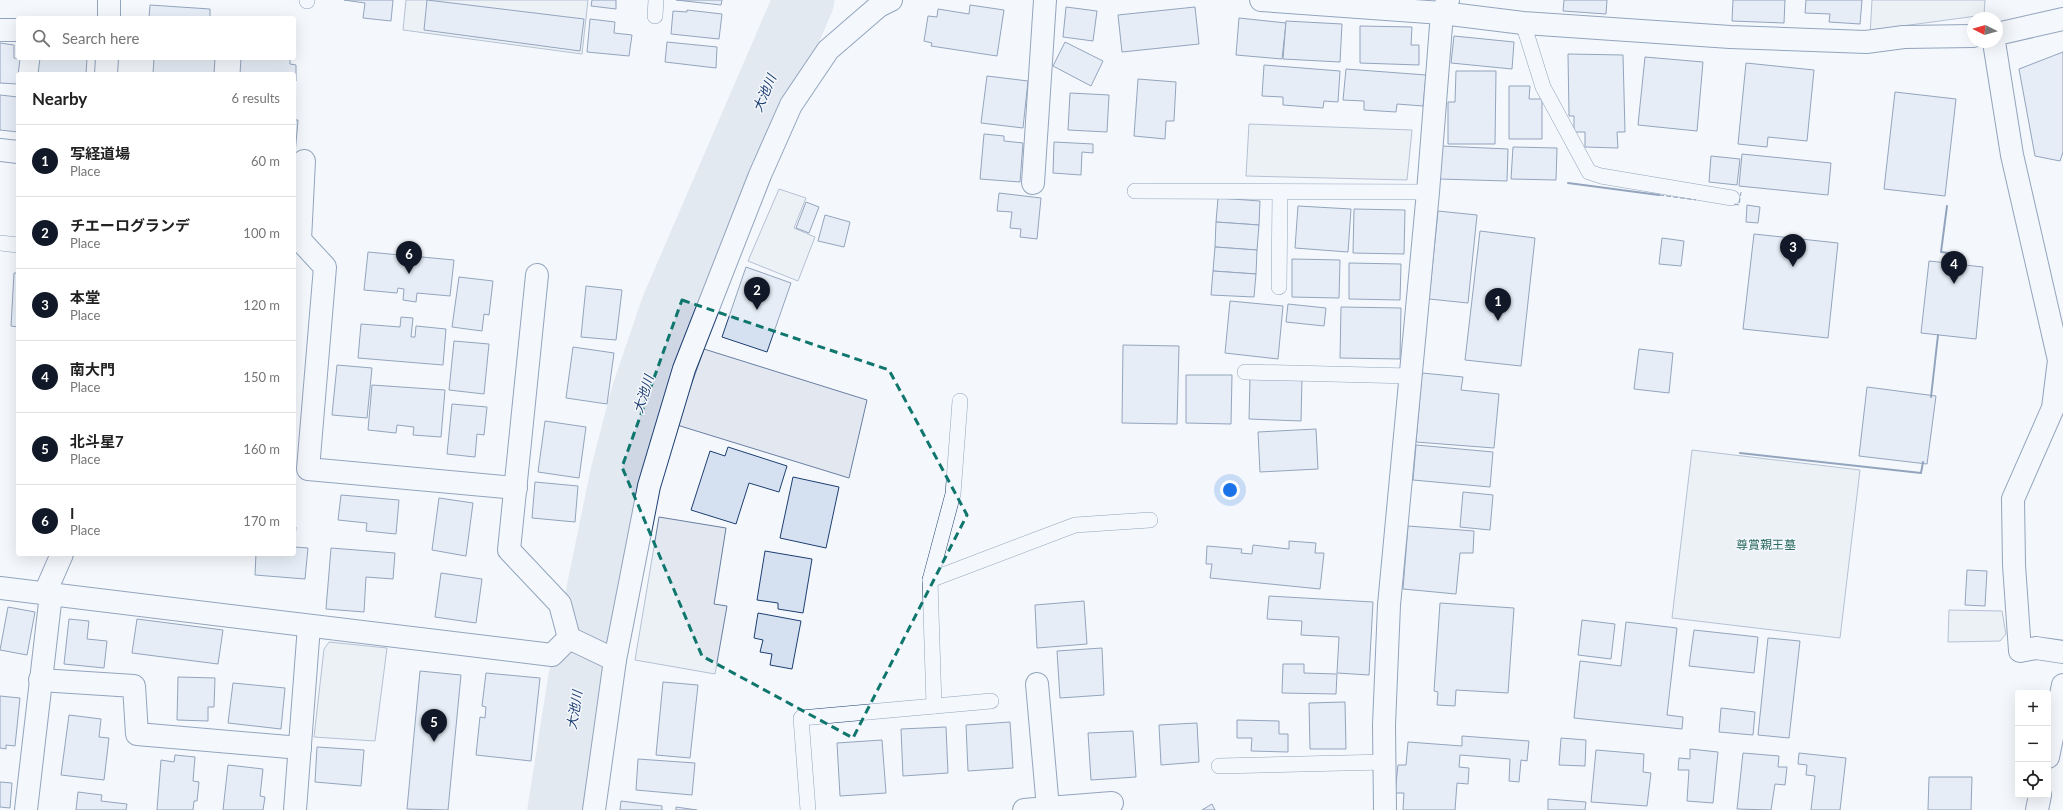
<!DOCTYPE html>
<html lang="en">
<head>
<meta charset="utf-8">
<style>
	:root { --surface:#fff; --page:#f6f6f6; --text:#222; --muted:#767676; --line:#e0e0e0; --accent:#111827 }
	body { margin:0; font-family:Lato,"Noto Sans JP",sans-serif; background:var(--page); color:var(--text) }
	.controls { position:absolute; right:12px; bottom:12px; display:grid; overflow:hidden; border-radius:4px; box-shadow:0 4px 16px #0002 }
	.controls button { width:36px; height:36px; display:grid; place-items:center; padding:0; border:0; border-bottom:1px solid var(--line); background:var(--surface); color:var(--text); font:20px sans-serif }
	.compass { position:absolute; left:1967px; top:12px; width:36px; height:36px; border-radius:50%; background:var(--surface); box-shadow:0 4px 16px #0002; rotate:276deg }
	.you { position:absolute; left:1230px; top:490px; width:14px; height:14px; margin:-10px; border:3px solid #fff; border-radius:50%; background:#1a73e8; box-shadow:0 0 0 6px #1a73e833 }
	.badge { display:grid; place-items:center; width:26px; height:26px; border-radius:50%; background:var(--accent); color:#fff; font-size:13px; font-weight:700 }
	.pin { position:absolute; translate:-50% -33px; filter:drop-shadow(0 1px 2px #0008) }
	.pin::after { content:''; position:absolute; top:21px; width:14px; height:12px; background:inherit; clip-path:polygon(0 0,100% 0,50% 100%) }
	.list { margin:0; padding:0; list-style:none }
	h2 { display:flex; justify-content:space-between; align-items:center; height:52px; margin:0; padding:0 16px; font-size:17px }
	h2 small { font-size:13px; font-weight:400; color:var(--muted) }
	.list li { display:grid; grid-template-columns:26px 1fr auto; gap:12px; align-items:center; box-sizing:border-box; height:72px; padding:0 16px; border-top:1px solid var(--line) }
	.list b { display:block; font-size:15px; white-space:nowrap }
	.list p { margin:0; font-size:13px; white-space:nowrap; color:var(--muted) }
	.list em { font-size:13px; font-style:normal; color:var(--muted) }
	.icon { flex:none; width:22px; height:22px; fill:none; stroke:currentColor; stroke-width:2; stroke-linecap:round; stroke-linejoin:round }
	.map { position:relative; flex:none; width:2063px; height:810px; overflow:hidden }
	.search { position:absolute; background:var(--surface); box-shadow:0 4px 16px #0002; left:16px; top:16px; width:280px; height:44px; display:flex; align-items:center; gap:10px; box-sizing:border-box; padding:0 14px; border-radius:4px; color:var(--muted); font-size:15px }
	.panel { position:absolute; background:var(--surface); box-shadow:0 4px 16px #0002; left:16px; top:72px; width:280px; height:484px; border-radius:4px }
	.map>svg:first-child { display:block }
</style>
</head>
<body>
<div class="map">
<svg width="2063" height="810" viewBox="0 0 2063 810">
	<rect width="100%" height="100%" fill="#f4f7fb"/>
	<path fill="#e3e9f0" stroke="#687fa3" d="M1692,450L1860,470L1840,638L1672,618Z"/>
	<g fill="#e3e8f0" stroke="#687fa3">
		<path d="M406,0H588L582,54L403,30Z"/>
		<path d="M1872,0H1985L1984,15L1895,27L1870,36Z"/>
		<path d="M1249,124L1412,130L1407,180L1246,176Z"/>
		<path d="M779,189L806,198L794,228L815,237L798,281L748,261Z"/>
		<path d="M704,349L867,400L849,478L677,425Z"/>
		<path d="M659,517L726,528L714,604L727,606L715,674L635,660Z"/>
		<path d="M1949,610L2002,611L2006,634L2000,641L1948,642Z"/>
		<path d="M329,642L387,648L375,741L314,737L324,649Z"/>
	</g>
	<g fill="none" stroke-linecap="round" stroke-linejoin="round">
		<path stroke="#cfd7e4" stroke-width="61" d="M558,810L578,683L621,473L642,393L671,308L804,0"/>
	</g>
	<g fill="#d5e0f0" stroke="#1d3f73">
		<path d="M344,0H393L391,21L363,18L365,3Z"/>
		<path d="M427,0L584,19L580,51L424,30Z"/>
		<path d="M592,0H616V9L591,6Z"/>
		<path d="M676,0H722L721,5Z"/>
		<path d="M1564,0H1607L1606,14L1563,11Z"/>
		<path d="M1733,0H1785L1784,23L1732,21Z"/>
		<path d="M1806,0H1862L1860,24L1829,22L1830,14L1805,13Z"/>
		<path d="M150,5L210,9V18H149Z"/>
		<path d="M970,5L1004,10L997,56L931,46L932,43L924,41L928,16L937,17L938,9L969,14Z"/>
		<path d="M1066,7L1097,11L1093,41L1063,37Z"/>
		<path d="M1195,7L1199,44L1122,52L1118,15Z"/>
		<path d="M687,10L722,14L719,39L671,34L673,11L687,12Z"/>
		<path d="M1239,18L1286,23L1282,59L1236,55Z"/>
		<path d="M590,19L615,22L614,33L632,35L629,56L587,52Z"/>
		<path d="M1286,21L1342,24L1340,62L1283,59Z"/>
		<path d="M1360,26L1412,27L1411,45H1419V65L1360,63Z"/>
		<path d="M1454,36L1514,42L1512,69L1451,63Z"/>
		<path d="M667,42L717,47L716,68L665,62Z"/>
		<path d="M1065,42L1103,61L1091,86L1053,66Z"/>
		<path d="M0,43L14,45V58L20,59L17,84L0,83Z"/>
		<path d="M2063,52V152L2060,161L2035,156L2019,69Z"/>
		<path d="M1568,54L1623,55L1625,132H1617L1618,148L1585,147V132H1574V116H1569Z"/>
		<path d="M1645,57L1703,62L1697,131L1638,125Z"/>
		<path d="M40,58H87L86,74H38Z"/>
		<path d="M154,58H215L214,74H153Z"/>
		<path d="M241,58H290V64L296,65V81H294V74H240Z"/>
		<path d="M1746,63L1814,70L1807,141L1768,137L1767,147L1738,144Z"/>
		<path d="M1264,65L1340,71L1338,102L1324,101L1323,108L1283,105V97L1262,96Z"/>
		<path d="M1346,69L1426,75L1423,106L1397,104L1396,112L1364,110V101L1343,100Z"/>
		<path d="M1456,71H1496L1495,144H1448V102H1455Z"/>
		<path d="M987,76L1028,81L1023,128L981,123Z"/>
		<path d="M1138,79L1176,82L1174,121H1166L1165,139L1134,136Z"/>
		<path d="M1509,86H1530L1529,99H1542V139H1509Z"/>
		<path d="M1895,92L1956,99L1945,196L1884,189Z"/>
		<path d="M1070,93L1109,95L1107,132L1068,130Z"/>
		<path d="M0,95L18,97V132L0,130Z"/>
		<path d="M294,120H298L295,154H294Z"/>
		<path d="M984,134L1004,136V141L1023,143L1020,182L980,179Z"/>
		<path d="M1054,142L1093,144V153L1082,152L1081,175L1053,173Z"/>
		<path d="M1441,146L1508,149L1507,181L1440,179Z"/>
		<path d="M1513,147L1557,148L1556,180L1511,179Z"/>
		<path d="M1742,154L1831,163L1828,195L1739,186Z"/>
		<path d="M1711,156L1740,159L1737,185L1709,182Z"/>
		<path d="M999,193L1041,198L1037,239L1020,237L1021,229L1010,228L1012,212L997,211Z"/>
		<path d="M1218,198L1260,201L1259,225L1216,222Z"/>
		<path d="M806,202L819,207L809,233L796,228Z"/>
		<path d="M1747,205L1760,207L1758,223L1746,222Z"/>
		<path d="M1298,206L1351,209L1348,252L1295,248Z"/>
		<path d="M1354,209L1405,210L1404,254L1353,253Z"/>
		<path d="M1438,211L1477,215L1468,303L1429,299Z"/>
		<path d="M825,215L850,222L844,247L818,241Z"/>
		<path d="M1216,222L1259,225L1257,250L1215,247Z"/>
		<path d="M1480,231L1535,238L1521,366L1465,360Z"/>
		<path d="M1754,234L1838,243L1828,338L1743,329Z"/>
		<path d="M1662,238L1684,241L1681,266L1659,264Z"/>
		<path d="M1215,247L1257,250L1256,274L1213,271Z"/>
		<path d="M368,252L454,260L450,296L417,293L416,302L403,300L404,289L398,288L397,293L364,290Z"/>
		<path d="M1292,259L1340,260L1339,298L1292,297Z"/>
		<path d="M1929,261L1983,267L1976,339L1921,333Z"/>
		<path d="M1349,263L1401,264L1400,300L1349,299Z"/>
		<path d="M746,267L791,283L767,352L722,337Z"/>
		<path d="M1213,271L1256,274L1254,297L1211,295Z"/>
		<path d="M14,273H18V327L11,326Z"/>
		<path d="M459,277L493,281L489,315L484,314L482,331L452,327Z"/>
		<path d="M586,286L622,290L616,340L581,337Z"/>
		<path d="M1230,301L1283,306L1278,359L1225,353Z"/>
		<path d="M1288,304L1326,308L1324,326L1286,322Z"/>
		<path d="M1341,307L1401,308L1400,359L1340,358Z"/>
		<path d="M401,317L413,318L411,337H415L416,326L446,329L443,365L358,358L361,324L400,327Z"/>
		<path d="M454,341L489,344L484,394L449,390Z"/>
		<path d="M1123,345L1179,346L1177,424L1122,423Z"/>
		<path d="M573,347L614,353L607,404L566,398Z"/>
		<path d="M1639,349L1673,353L1669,393L1634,389Z"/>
		<path d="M337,365L372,368L367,418L332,415Z"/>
		<path d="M1422,373L1463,377L1461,390L1499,394L1494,448L1416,442Z"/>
		<path d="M1186,375H1232L1231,424L1186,423Z"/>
		<path d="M1250,377L1302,378L1301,421L1249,419Z"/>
		<path d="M372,385L445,390L441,437L413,435L414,427L397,425L396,433L368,430Z"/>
		<path d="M1867,387L1936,396L1927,464L1859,456Z"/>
		<path d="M452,404L487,407L484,435L477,434L475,457L447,454Z"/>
		<path d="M545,421L586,427L579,478L538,472Z"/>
		<path d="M1316,429L1318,469L1260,472L1258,432Z"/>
		<path d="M1416,445L1493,452L1490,487L1413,480Z"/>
		<path d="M728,447L787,466L779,492L749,483L736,524L691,510L710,451L725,456Z"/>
		<path d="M793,477L839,487L826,548L780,538Z"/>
		<path d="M535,482L578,486L575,522L532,518Z"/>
		<path d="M1463,492L1493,495L1490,530L1460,527Z"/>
		<path d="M341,495L399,500L396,534L366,531L367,523L338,520Z"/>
		<path d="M439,498L473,503L466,556L432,550Z"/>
		<path d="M1408,526L1474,531L1473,553H1460L1456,594L1403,589Z"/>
		<path d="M294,527H296L294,547L308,548L305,579L255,575L256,554H294Z"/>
		<path d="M1289,541L1316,543L1315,553H1324L1320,589L1210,578L1212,564H1206L1207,546L1242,549L1241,553L1252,554L1253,545L1289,549Z"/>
		<path d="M331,548L395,553L393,579L366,577L364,612L326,609Z"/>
		<path d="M765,551L812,559L803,613L778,609V603L757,600Z"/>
		<path d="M1967,570L1987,571L1985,606L1965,605Z"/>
		<path d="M441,573L482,579L476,623L435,617Z"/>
		<path d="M1269,596L1373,602L1369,675L1337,673L1339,637L1301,635L1302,621L1267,619Z"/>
		<path d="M1084,601L1087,644L1037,648L1035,605Z"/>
		<path d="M1440,603L1514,608L1508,693L1456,690L1455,706L1437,705L1438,692L1434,691Z"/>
		<path d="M8,607L35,612L27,655L0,650Z"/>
		<path d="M758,613L801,621L792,669L770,665L772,654L760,652L763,640L754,638Z"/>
		<path d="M69,619L89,621L87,639L107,641L104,668L64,664Z"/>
		<path d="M137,619L223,630L218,664L132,653Z"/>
		<path d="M1582,620L1615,624L1611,659L1578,655Z"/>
		<path d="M1626,622L1677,628L1667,715L1683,717L1682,729L1574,718L1580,661L1621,666Z"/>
		<path d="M1694,630L1758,637L1754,673L1689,666Z"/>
		<path d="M1768,638L1800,641L1789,738L1758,735Z"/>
		<path d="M1102,648L1104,695L1060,698L1057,651Z"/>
		<path d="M1283,664H1304V673L1337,674L1336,694L1282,693Z"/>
		<path d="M420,671L461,675L448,810L407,809Z"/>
		<path d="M486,673L540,678L531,761L476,755L480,717L485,718L486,707L482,706Z"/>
		<path d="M178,677L215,678L214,707H208V721L177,720Z"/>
		<path d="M663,682L698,685L690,758L656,755Z"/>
		<path d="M233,683L285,688L281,729L228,723Z"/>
		<path d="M0,696L20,698L15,746L6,745V749L0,748Z"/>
		<path d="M1345,702L1346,749H1310L1309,703Z"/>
		<path d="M1721,708L1755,712L1753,735L1719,732Z"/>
		<path d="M69,715L101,719L99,737L109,738L104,780L61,775Z"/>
		<path d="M1237,720L1279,721V734H1288V752L1251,751L1252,738H1237Z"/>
		<path d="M1010,722L1013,768L968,771L966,725Z"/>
		<path d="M1197,723L1199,762L1161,765L1159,725Z"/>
		<path d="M946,727L948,773L903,776L901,729Z"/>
		<path d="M1133,731L1136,777L1091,780L1088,733Z"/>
		<path d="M1462,736L1529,741L1527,761L1521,760L1519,782L1509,781L1510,759L1460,755L1459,767L1469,768L1468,784L1457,783L1455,810H1403L1404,793H1395L1398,765H1406L1408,742L1462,746Z"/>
		<path d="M1561,738L1586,740L1585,766L1559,765Z"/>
		<path d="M882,740L886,793L840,796L837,743Z"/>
		<path d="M317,747L364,750L361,786L315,782Z"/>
		<path d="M1690,749L1718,752L1713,803L1687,801L1689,770H1678L1679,758L1690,759Z"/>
		<path d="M1596,750L1644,754L1643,772L1651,773L1647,806L1591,802Z"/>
		<path d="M1743,753L1779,756L1778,767H1787L1785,785L1775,784L1771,810L1737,809Z"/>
		<path d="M1799,753L1846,758L1840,810H1811L1815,776L1806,775L1807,765L1798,764Z"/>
		<path d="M175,755L195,757L193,781L199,782L197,801H194L193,810H157L161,760L174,762Z"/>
		<path d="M638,759L695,763L692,795L636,790Z"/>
		<path d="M228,765L263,769L260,796L265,797L263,810H223Z"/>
		<path d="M1929,777H1972L1971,810H1928Z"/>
		<path d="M0,782L12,783L10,808L0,807Z"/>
		<path d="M78,792L102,795L101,801L127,804L126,810H76Z"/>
		<path d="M1548,799L1586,802L1585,810H1548Z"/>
		<path d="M621,801L662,806V810H620Z"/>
		<path d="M1212,804L1215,810H1202Z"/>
		<path d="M676,807L697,810H676Z"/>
	</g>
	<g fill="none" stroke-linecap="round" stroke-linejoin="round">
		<g stroke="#1d3f73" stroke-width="16">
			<g id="service">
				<path d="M307,1V0"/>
				<path d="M655,16L656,0"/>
				<path d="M1523,23L1543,87L1589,172L1601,176L1732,198"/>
				<path d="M1135,191L1428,192"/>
				<path d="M0,243L18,245"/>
				<path d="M1279,287L1280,192"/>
				<path d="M1245,372L1410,376"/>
				<path d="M930,580L1075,525L1150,520"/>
				<path d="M934,706L930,580L953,494L960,401"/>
				<path d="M1219,766L1385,762"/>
				<path d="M808,810L801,718L991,701"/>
			</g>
		</g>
		<g stroke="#1d3f73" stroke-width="24">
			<g id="minor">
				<path d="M1261,0L1442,13L1523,23L1730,37L1866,42L1904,37"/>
				<path d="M109,18V0"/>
				<path d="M0,30H18"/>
				<path d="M1994,42L2012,155L2059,360L2053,408L2013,499L2014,565L2020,651L2036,648L2063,652"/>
				<path d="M106,74L107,58"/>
				<path d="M0,150L18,152"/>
				<path d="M304,161L300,240L325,267L308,469L516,488"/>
				<path d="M1033,183L1045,0"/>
				<path d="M537,275L509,550L560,604L569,638L615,660"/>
				<path d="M0,588L552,655L569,638"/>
				<path d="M45,593L62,554"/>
				<path d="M40,680L134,686L137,734L300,748"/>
				<path d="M1037,684L1048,808L1112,803"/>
				<path d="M26,810L51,594"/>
				<path d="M295,810L309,626"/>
				<path d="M594,810L615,660L649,486L684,369L760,175L791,105L828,50L879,6L891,0"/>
				<path d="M1024,810L1048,808V810"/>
				<path d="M1385,810L1384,725L1389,605L1428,192L1442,13L1448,0"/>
			</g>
		</g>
		<g stroke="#1d3f73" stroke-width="24">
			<g id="tertiary">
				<path d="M1997,34L2063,19"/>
				<path d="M1904,37L1973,36"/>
			</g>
		</g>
		<g stroke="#1d3f73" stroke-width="24">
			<g id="trunk">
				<path d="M2048,757L2063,685"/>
				<path d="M2037,810L2040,795"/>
			</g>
		</g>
		<use href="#service" stroke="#f4f7fb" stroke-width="15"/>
		<use href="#minor" stroke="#f4f7fb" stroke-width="22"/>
		<use href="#tertiary" stroke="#f4f7fb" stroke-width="22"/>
		<use href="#trunk" stroke="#f4f7fb" stroke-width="22"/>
		<g stroke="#1d3f73" stroke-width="1" stroke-dasharray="5 2" stroke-linecap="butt">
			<path d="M1659,195L1696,200"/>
			<path d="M1734,204L1739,205L1741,192"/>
		</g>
		<g stroke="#1d3f73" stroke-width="2">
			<path d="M1568,183L1659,195"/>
			<path d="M1947,206L1941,252L1955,254L1952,264"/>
			<path d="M1931,397L1938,335"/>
			<path d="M1740,453L1921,473L1923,462"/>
		</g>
	</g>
	<path d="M0 0H2063V810H0ZM682,300L889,370L967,515L853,738L702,656L622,467Z" fill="#f4f7fb" fill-opacity=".55" fill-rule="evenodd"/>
	<path fill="none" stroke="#0f766e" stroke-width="3" stroke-dasharray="8 5" stroke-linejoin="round" d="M682,300L889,370L967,515L853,738L702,656L622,467Z"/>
	<g text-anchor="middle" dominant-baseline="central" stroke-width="3" stroke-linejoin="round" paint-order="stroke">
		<g font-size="12" fill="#2c6c60" stroke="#f4f7fb">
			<text x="1766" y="544">尊賞親王墓</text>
		</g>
		<g font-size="13" font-style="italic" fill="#1d3f73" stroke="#f4f7fb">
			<text transform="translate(764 93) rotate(-67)">大池川</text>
			<text transform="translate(643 394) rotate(-73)">大池川</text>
			<text transform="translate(574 710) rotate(-81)">大池川</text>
		</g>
	</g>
</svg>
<div class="controls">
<button>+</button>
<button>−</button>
<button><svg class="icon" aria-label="locate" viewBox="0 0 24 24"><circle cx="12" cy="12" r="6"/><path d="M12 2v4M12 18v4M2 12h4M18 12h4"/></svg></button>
</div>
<svg class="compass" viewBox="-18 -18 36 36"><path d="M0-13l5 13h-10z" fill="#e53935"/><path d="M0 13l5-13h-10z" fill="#767676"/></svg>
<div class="you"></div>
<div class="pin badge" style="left:1498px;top:321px">1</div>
<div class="pin badge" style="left:757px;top:310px">2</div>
<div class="pin badge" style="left:1793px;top:267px">3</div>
<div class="pin badge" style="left:1954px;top:284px">4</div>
<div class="pin badge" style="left:434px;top:742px">5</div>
<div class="pin badge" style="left:409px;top:274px">6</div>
<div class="search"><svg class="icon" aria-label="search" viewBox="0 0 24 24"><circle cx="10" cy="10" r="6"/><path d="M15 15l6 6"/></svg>Search here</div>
<section class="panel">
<h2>Nearby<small>6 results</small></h2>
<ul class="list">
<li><span class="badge">1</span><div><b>写経道場</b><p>Place</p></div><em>60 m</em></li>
<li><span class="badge">2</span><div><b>チエーログランデ</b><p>Place</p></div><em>100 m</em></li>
<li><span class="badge">3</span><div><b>本堂</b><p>Place</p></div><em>120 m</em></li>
<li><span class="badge">4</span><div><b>南大門</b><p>Place</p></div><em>150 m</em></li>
<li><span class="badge">5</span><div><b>北斗星7</b><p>Place</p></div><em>160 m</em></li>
<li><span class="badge">6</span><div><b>I</b><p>Place</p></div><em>170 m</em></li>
</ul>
</section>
</div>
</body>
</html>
